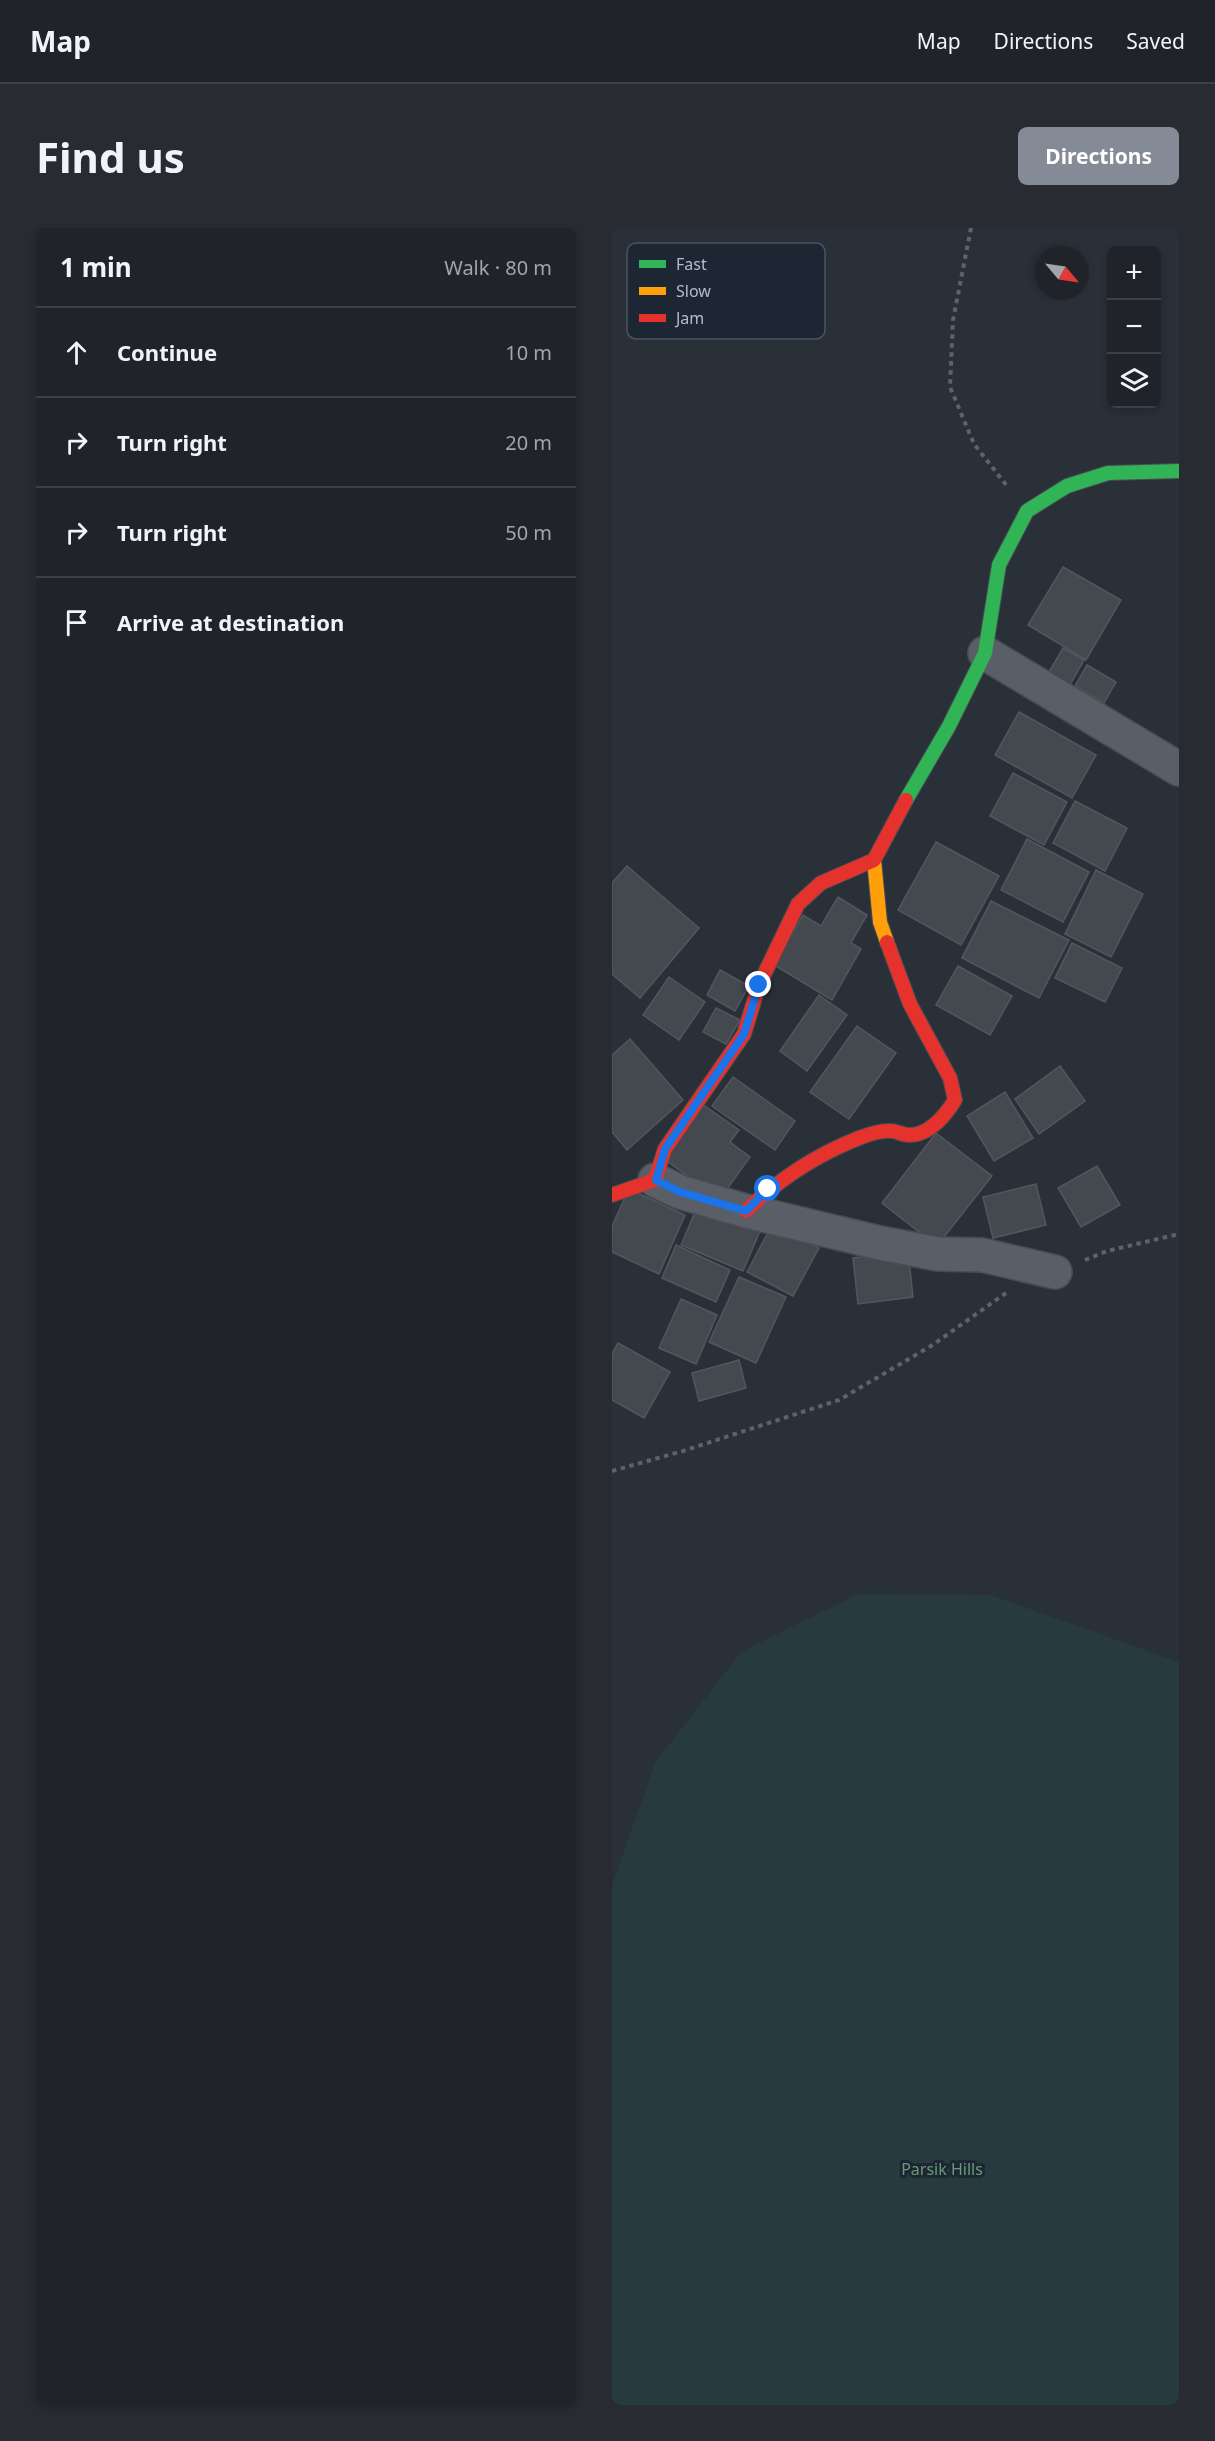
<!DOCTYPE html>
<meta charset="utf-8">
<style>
body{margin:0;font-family:"Noto Sans",sans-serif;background:#282c32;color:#f1f3f6}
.controls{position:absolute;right:18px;top:18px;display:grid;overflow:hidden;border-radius:9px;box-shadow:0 3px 9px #0003}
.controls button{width:54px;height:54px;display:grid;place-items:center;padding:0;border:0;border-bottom:2px solid #3d4147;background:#20242a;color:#f1f3f6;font:30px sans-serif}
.compass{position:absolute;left:423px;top:18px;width:54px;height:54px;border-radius:50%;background:#20242a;box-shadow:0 3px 9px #0003;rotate:119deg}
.stop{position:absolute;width:18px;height:18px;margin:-14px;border:4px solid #1a73e8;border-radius:50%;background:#fff}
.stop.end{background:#1a73e8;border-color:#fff;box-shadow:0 2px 6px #0008}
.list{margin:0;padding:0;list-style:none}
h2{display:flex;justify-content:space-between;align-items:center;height:78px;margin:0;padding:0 24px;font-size:26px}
h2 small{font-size:20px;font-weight:400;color:#a2a4a8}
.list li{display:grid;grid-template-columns:39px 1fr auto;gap:18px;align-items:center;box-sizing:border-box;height:90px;padding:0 24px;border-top:2px solid #3d4147}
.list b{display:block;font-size:22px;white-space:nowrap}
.list em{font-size:20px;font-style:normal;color:#a2a4a8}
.icon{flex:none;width:33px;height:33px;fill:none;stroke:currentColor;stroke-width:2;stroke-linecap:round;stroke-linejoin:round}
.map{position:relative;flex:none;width:567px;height:2177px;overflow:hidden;border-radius:9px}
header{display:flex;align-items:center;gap:36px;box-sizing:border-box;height:84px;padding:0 30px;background:#20242a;border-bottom:2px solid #3d4147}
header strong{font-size:28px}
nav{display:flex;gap:33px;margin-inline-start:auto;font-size:21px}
.intro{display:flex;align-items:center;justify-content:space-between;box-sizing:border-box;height:144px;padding:0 36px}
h1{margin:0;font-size:42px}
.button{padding:15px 27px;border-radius:9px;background:#848b96;color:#fff;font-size:21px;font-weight:700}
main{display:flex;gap:36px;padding:0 36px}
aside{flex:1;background:#20242a;border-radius:9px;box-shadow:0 3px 9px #0003}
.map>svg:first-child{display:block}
</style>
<header>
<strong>Map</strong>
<nav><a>Map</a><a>Directions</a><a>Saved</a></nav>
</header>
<div class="intro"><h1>Find us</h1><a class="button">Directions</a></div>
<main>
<aside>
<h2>1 min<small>Walk · 80 m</small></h2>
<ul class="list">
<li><svg class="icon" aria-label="ahead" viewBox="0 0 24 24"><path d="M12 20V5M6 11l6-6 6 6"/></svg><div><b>Continue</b></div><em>10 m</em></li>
<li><svg class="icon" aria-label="right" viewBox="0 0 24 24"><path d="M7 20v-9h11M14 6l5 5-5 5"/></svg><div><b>Turn right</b></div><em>20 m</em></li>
<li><svg class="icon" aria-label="right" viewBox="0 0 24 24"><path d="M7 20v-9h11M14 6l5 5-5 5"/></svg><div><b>Turn right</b></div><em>50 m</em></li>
<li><svg class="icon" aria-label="arrive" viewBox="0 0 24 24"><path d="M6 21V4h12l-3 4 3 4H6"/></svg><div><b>Arrive at destination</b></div></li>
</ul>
</aside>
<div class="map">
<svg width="567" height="2177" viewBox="0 0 567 2177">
<rect width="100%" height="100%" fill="#2a3038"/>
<!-- green -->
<path fill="#273a3e" d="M 246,1366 L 379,1367 L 567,1434 L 567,2177 L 0,2177 L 0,1657 L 43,1535 L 129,1424 Z"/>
<!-- building -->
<g fill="#444950" stroke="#52575f" stroke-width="1.5">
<path d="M 451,339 L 509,372 L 474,432 L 416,397 Z"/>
<path d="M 451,420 L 472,432 L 451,469 L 430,456 Z"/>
<path d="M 475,437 L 504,454 L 492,475 L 463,458 Z"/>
<path d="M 407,484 L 484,527 L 460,570 L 383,527 Z"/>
<path d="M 401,545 L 455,574 L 432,617 L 378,588 Z"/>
<path d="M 463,573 L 515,600 L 493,643 L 441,615 Z"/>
<path d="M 415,611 L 477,644 L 451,694 L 389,662 Z"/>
<path d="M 324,614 L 387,648 L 349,717 L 286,682 Z"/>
<path d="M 15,638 L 87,700 L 28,770 L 0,746 L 0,655 Z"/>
<path d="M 484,642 L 531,666 L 499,729 L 453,706 Z"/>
<path d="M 226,669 L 255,687 L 239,715 L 249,721 L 220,772 L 162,737 L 191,687 L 209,698 Z"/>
<path d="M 379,673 L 457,712 L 427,770 L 350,730 Z"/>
<path d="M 460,715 L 510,740 L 493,774 L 443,750 Z"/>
<path d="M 346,738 L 400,768 L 378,807 L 324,777 Z"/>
<path d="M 108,742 L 137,758 L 123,783 L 95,767 Z"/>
<path d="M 57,749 L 93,774 L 67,812 L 31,787 Z"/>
<path d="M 207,767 L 235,787 L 195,843 L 168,823 Z"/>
<path d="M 104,780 L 128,792 L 114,816 L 91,804 Z"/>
<path d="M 245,798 L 284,825 L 237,891 L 198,864 Z"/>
<path d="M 18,811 L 71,872 L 15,922 L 0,904 L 0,827 Z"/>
<path d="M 448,838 L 473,873 L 427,906 L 403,871 Z"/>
<path d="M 121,849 L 183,893 L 163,922 L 100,878 Z"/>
<path d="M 393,864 L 421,910 L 382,933 L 355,888 Z"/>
<path d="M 90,876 L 127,902 L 118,914 L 138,929 L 108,971 L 52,931 Z"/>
<path d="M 324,905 L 380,948 L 325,1018 L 270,975 Z"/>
<path d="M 485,938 L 508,977 L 469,999 L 446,960 Z"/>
<path d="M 424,956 L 434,997 L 381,1010 L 371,969 Z"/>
<path d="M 17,961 L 73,987 L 47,1046 L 0,1024 L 0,998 Z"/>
<path d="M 89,970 L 151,996 L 131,1043 L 69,1017 Z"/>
<path d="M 161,995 L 207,1020 L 181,1068 L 135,1044 Z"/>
<path d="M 64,1017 L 118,1042 L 104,1074 L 50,1050 Z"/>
<path d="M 296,1023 L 301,1069 L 246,1076 L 241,1030 Z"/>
<path d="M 127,1049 L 174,1069 L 144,1135 L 97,1114 Z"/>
<path d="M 69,1071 L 105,1087 L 84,1136 L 47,1120 Z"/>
<path d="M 6,1115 L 58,1144 L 32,1190 L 0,1172 L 0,1126 Z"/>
<path d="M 127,1132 L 134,1160 L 87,1173 L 80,1145 Z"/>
</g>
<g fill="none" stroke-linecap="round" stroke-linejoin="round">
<!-- street casing -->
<g stroke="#484c53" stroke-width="36">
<g id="street">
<path d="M 373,425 L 567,541"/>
<path d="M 43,952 L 68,964 L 134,983 L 268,1015 L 326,1026 L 370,1027 L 443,1044"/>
</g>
</g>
<!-- fast casing -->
<g stroke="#484c53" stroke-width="16">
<path id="fast" d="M 294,572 L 337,498 L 373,425 L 387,337 L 415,283 L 455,258 L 496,245 L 567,243"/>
</g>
<!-- slow casing -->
<g stroke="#484c53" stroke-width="16">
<path id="slow" d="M 262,632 L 268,694 L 275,714"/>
</g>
<!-- jam casing -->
<g stroke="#484c53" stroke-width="16">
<g id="jam">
<path d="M 0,967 L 43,952 L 53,921 L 132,806 L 147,757 L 186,676 L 209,655 L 262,632 L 294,572"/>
<path d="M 134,983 C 167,951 204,927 247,910 C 257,906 268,902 279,903 C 285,903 290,907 297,907 C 318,907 333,888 343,872 L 338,850 L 298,776 L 275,714"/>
</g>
</g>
<!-- path -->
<g stroke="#5d636a" stroke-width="4" stroke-dasharray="4.5 4.5" stroke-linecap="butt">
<path d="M 359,0 L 341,92 L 338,159 L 362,216 L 395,258"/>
<path d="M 473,1032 L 495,1023 L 567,1006"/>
<path d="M 0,1243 L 71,1223 L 227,1172 L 319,1118 L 394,1065"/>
</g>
<!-- street -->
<use href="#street" stroke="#5a5e66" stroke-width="33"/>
<!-- fast -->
<use href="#fast" stroke="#30b455" stroke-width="14"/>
<!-- slow -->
<use href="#slow" stroke="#ff9f0a" stroke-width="14"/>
<!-- jam -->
<use href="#jam" stroke="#e5322d" stroke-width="14"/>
</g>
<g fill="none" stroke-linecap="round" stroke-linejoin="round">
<!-- route -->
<path stroke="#1a73e8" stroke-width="8" d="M 147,757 L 132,806 L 53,921 L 44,952 L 68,964 L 134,983 L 156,961"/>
</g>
<g text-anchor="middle" stroke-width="6" stroke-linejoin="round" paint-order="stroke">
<!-- park labels -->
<g font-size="16" fill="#6b9a76" stroke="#1d2633">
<text x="330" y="1947">Parsik Hills</text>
</g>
</g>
<!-- legend -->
<rect x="15" y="15" width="198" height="96" rx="9" fill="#1d2633" stroke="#4a5360" stroke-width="1.5"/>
<rect x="27" y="32" width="27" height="8" fill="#30b455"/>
<rect x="27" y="59" width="27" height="8" fill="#ff9f0a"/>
<rect x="27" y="86" width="27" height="8" fill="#e5322d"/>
<g font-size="16" fill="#b4bcc9">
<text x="64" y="42">Fast</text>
<text x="64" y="69">Slow</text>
<text x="64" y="96">Jam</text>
</g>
</svg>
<div class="controls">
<button>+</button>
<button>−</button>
<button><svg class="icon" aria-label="layers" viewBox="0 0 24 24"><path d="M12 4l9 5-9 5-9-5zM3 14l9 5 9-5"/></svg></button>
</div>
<svg class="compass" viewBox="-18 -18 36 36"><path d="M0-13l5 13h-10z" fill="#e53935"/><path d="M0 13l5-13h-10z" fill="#a2a4a8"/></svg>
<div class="stop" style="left:156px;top:961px"></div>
<div class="stop end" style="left:147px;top:757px"></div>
</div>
</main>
